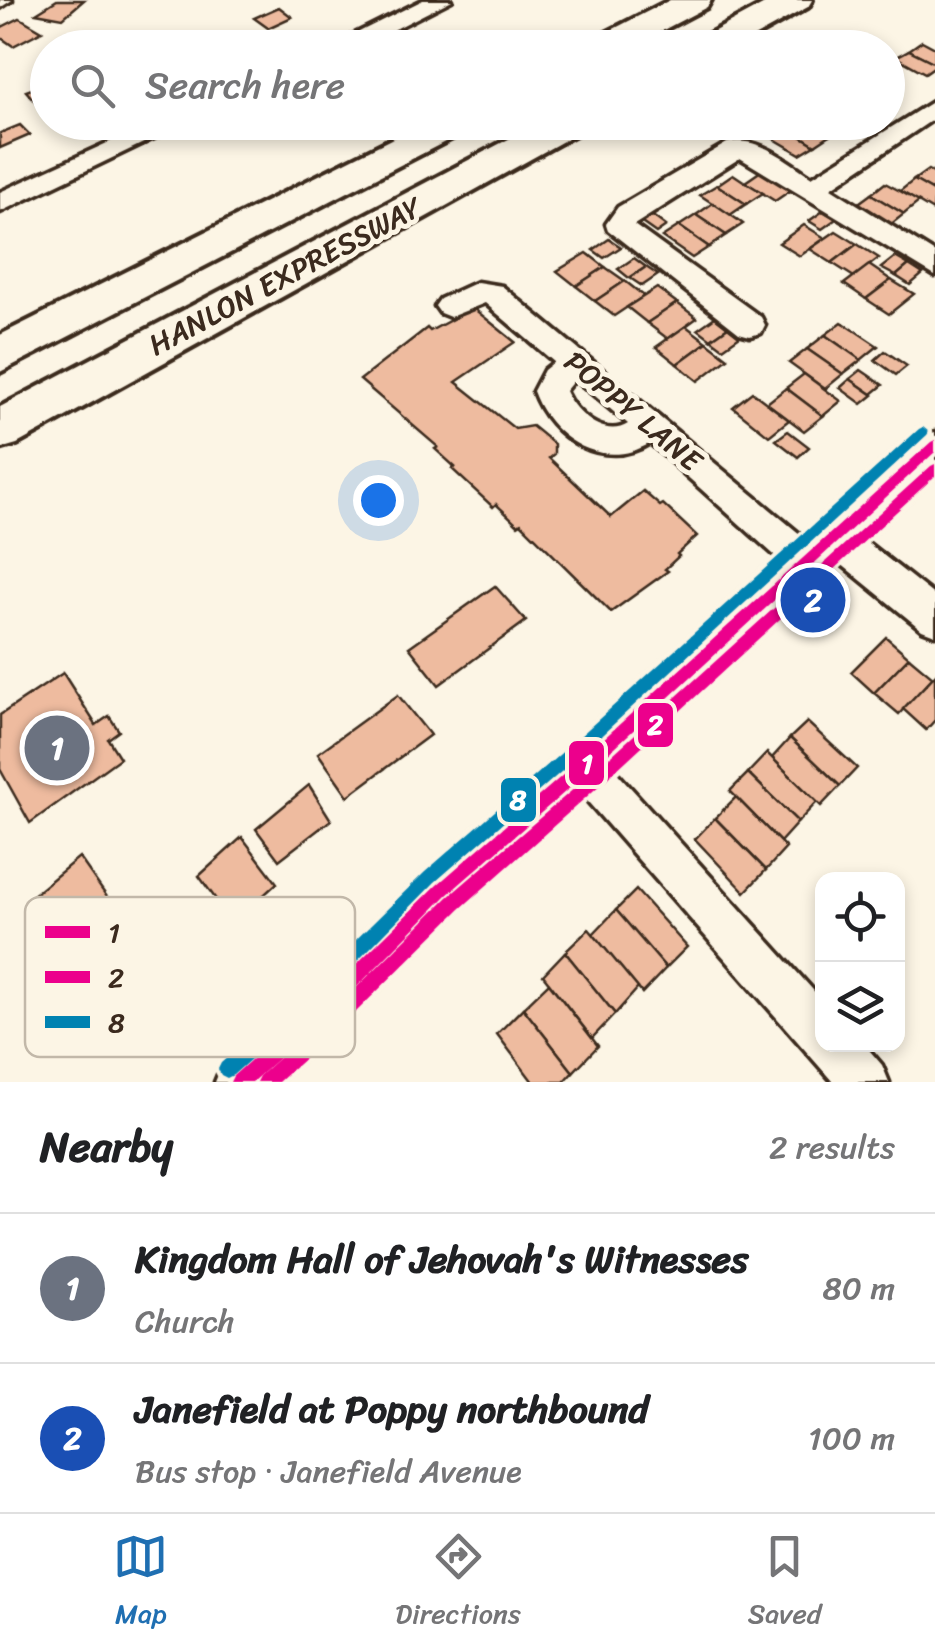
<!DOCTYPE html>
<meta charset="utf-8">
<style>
body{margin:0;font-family:Sriracha,sans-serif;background:#f2f2f2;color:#202124}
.controls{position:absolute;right:30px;bottom:30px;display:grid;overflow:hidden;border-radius:20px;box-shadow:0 5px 15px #0003}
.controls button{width:90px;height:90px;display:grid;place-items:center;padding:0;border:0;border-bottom:2px solid #e0e0e0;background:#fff;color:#202124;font:50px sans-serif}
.you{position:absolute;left:378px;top:500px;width:35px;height:35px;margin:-25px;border:8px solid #fff;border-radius:50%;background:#1a73e8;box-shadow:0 0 0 15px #1a73e833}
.badge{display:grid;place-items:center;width:65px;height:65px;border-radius:50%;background:#1f6fb2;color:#fff;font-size:32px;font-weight:700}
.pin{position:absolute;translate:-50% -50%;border:5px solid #fff;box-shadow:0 2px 10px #0006}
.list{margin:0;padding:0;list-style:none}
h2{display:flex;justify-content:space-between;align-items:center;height:130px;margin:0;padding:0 40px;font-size:42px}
h2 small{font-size:32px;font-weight:400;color:#757577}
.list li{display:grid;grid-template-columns:65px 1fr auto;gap:30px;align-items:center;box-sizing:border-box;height:150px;padding:0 40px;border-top:2px solid #e0e0e0}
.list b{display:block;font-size:38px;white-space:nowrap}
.list p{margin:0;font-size:32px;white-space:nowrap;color:#757577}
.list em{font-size:32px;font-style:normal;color:#757577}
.icon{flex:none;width:55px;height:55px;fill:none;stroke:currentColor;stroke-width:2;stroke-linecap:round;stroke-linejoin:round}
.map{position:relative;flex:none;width:935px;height:1082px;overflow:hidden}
.search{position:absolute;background:#fff;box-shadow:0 5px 15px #0003;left:30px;right:30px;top:30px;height:110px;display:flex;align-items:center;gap:25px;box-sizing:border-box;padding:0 35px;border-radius:55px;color:#757577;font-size:38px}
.sheet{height:430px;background:#fff}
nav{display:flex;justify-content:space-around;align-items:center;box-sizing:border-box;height:140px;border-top:2px solid #e0e0e0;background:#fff;font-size:28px;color:#757577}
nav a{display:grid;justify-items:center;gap:5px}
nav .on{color:#1f6fb2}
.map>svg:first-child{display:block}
</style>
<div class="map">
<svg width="935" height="1082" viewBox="0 0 935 1082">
<rect width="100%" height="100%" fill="#fcf5e5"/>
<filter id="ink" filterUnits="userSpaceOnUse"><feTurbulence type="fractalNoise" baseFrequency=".01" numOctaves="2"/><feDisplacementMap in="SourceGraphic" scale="20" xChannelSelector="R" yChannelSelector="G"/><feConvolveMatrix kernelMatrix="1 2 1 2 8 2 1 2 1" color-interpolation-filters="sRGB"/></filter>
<g filter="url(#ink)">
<!-- building -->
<g fill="#eebb9f" stroke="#3b2a1e" stroke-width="2.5">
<path d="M 57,0 L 84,0 L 63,18 L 36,13 Z"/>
<path d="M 279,7 L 292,17 L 268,28 L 254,18 Z"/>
<path d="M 20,18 L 42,31 L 13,46 L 0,37 L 0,28 Z"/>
<path d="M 922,41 L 935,48 L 935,63 L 909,50 Z"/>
<path d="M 909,50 L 935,63 L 935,66 L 925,73 L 896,57 Z"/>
<path d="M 48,83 L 48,116 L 26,91 Z"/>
<path d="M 793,122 L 808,122 L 830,135 L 815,145 L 786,127 Z"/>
<path d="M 808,122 L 839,122 L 844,126 L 830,135 Z"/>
<path d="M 20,125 L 30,135 L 0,148 L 0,133 Z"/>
<path d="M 786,127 L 815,145 L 800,154 L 771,137 Z"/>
<path d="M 928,170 L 935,174 L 935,192 L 914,180 Z"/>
<path d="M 761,171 L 791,190 L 775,201 L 745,182 Z"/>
<path d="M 733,174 L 745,182 L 763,193 L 746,204 L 717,185 Z"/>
<path d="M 914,180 L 935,192 L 933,211 L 900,191 Z"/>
<path d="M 885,183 L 900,191 L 919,202 L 904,214 L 871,194 Z"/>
<path d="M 717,185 L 746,204 L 730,215 L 700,195 Z"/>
<path d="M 871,194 L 904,214 L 890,225 L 856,205 Z"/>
<path d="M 713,203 L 738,220 L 743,224 L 726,235 L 696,215 Z"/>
<path d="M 823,211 L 836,219 L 822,229 L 809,221 Z"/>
<path d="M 650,214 L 666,226 L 656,233 L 639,221 Z"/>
<path d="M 696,215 L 726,235 L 709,247 L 679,226 Z"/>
<path d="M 804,225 L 825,238 L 800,256 L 779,243 Z"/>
<path d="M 679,226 L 709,247 L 692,258 L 662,237 Z"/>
<path d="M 836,231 L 857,244 L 832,263 L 810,249 Z"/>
<path d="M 609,239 L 621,247 L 604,258 L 593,250 Z"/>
<path d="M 857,244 L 879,258 L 854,277 L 832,263 Z"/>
<path d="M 587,253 L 605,267 L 576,286 L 557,271 Z"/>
<path d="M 895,257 L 909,265 L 896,276 L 881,268 Z"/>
<path d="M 634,258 L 646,267 L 629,278 L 618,269 Z"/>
<path d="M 869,265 L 891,280 L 866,299 L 844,284 Z"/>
<path d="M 909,265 L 923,274 L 910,285 L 896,276 Z"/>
<path d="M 605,267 L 625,281 L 595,301 L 576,286 Z"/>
<path d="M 646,267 L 658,275 L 642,286 L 630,278 Z"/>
<path d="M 891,280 L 914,294 L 889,314 L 866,299 Z"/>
<path d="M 625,281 L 644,296 L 614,316 L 595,301 Z"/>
<path d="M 657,288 L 677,303 L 647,323 L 627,307 Z"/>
<path d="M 677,303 L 697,318 L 668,339 L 647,323 Z"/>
<path d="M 473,308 L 515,342 L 456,382 L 515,429 L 532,426 L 554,444 L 554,454 L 549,458 L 611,517 L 643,491 L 660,506 L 663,504 L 697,536 L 677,554 L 679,556 L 665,569 L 668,571 L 611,612 L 521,523 L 518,525 L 496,504 L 493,507 L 452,469 L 455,467 L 435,449 L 438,447 L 360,380 L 427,328 L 430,331 Z"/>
<path d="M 715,317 L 728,327 L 711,339 L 698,329 Z"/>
<path d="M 842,322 L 878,346 L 861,360 L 825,335 Z"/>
<path d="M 686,326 L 707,342 L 677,364 L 656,347 Z"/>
<path d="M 728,327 L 740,336 L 723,348 L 711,339 Z"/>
<path d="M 825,335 L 861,360 L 843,374 L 807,349 Z"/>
<path d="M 707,342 L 728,358 L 698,381 L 677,364 Z"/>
<path d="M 807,349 L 843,374 L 825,389 L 789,363 Z"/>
<path d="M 885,351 L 907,366 L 896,375 L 875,360 Z"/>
<path d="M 861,370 L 883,385 L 872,394 L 850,379 Z"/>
<path d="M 804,374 L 841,401 L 823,416 L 786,388 Z"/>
<path d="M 850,379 L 873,395 L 862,404 L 840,388 Z"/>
<path d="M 786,388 L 823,416 L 804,431 L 767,403 Z"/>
<path d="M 752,392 L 789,420 L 769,436 L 733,407 Z"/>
<path d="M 788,431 L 809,447 L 798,457 L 776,440 Z"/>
<path d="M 495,586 L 526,621 L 439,685 L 409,647 Z"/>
<path d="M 886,637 L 909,657 L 874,693 L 851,672 Z"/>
<path d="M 909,657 L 933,677 L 899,714 L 874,693 Z"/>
<path d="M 63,673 L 96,725 L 109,716 L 119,731 L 108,739 L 120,758 L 30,823 L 0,769 L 0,715 Z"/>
<path d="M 935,675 L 935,720 L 926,730 L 903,709 Z"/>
<path d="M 398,695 L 430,735 L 348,796 L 318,753 Z"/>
<path d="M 807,722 L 857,768 L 840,786 L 790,738 Z"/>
<path d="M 790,738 L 840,786 L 821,806 L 772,758 Z"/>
<path d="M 767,753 L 817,802 L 798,822 L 748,773 Z"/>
<path d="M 748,773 L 798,822 L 780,842 L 730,791 Z"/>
<path d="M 309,785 L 331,820 L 279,860 L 256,829 Z"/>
<path d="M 736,797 L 786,848 L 766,870 L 715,818 Z"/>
<path d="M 715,818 L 766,870 L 745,892 L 695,839 Z"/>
<path d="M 242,837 L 277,883 L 233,923 L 199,876 Z"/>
<path d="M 79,857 L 159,971 L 105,1021 L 26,901 Z"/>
<path d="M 636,890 L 687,947 L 666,968 L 616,910 Z"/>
<path d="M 616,910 L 666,968 L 642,993 L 593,934 Z"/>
<path d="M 589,929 L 638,988 L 615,1014 L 565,952 Z"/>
<path d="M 565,952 L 615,1014 L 592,1038 L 543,975 Z"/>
<path d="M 549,983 L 598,1046 L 573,1072 L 523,1008 Z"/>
<path d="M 523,1008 L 573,1072 L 564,1082 L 533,1082 L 497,1034 Z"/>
</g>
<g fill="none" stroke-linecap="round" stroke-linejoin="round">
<!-- minor casing -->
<g stroke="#3b2a1e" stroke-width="7">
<g id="minor">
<path d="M 0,0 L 12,0 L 0,8 Z"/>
<path d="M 423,0 L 452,0 L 358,48 L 327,48 Z"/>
<path d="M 935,100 L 935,118 L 831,188 L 935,253 L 935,276 L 740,158 L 634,225 L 761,317 L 765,325 L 761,333 L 750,336 L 739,333 L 608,230 L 606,224 L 618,207 L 727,143 C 758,135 787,161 812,177 Z"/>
<path d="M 153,122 L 187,122 L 0,212 L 0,192 Z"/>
<path d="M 477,282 L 502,286 L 807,540 L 923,436 L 935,432 L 935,465 L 859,536 L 935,596 L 935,635 L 922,630 L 835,559 L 612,767 L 822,1000 L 822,1044 L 864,1044 L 882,1065 L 889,1082 L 833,1082 L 582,795 L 457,905 L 353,1011 L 275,1082 L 215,1082 L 222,1065 L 321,979 L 427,875 L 782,562 L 650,443 C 604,472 550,439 533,391 L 544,370 L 554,362 L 485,303 L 450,317 L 440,313 L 435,306 L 440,299 ZM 575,379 L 628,424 C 604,439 575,413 565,391 Z"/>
</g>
</g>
<!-- highway casing -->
<g stroke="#3b2a1e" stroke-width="8">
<g id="highway">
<path d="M 670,0 L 711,0 L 707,7 L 629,48 L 585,48 L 590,41 Z"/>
<path d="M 772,0 L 812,0 L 808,7 L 734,48 L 691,48 L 696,41 Z"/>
<path d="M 425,122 L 473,122 L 468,130 L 0,372 L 0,335 Z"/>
<path d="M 541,122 L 588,122 L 583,130 L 17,444 L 0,449 L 0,407 Z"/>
</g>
</g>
<!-- minor -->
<use href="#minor" fill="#fcf5e5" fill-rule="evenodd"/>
<!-- highway -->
<use href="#highway" fill="#fcf5e5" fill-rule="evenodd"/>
<!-- bus-1 casing -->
<g stroke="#fcf5e5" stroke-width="8">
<path id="bus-1" d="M 935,440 L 935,452 L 589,771 L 447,895 L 343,1001 L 252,1082 L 230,1082 L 233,1076 L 331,989 L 437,885 L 579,761 L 931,442 Z"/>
</g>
<!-- bus-2 casing -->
<g stroke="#fcf5e5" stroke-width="8">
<path id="bus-2" d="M 935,464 L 935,476 L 601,784 L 460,909 L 355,1013 L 278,1082 L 256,1082 L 259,1076 L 343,1001 L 448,897 L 591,774 L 931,466 Z"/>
</g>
<!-- bus-3 casing -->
<g stroke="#fcf5e5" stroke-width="8">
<path id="bus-3" d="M 923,427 L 929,432 L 927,435 L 577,758 L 435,882 L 331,988 L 233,1075 L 227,1078 L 221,1075 L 218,1069 L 221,1063 L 319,976 L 425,872 L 567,748 L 919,429 Z"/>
</g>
<!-- bus-1 -->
<use href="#bus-1" fill="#ec008c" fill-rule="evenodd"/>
<!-- bus-2 -->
<use href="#bus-2" fill="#ec008c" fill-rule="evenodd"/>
<!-- bus-3 -->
<use href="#bus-3" fill="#0082b1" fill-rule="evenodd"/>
</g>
</g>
<g text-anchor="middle" stroke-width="10" stroke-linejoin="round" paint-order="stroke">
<!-- street labels -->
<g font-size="30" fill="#3b2a1e" stroke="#fcf5e5">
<text transform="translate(285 276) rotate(-28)" y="10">HANLON EXPRESSWAY</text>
<text transform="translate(633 411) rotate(40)" y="10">POPPY LANE</text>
</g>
</g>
<!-- legend -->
<rect x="25" y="897" width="330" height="160" rx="15" fill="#fcf5e5" stroke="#c2b8a9" stroke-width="2.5"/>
<rect x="45" y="926" width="45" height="12" fill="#ec008c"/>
<rect x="45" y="971" width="45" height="12" fill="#ec008c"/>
<rect x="45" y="1016" width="45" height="12" fill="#0082b1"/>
<g font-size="28" fill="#3b2a1e">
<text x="108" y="942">1</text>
<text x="108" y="987">2</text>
<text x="108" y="1032">8</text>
</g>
<g stroke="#fcf5e5" stroke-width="4">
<rect x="636" y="701" width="39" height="48" rx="10" fill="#ec008c"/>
<rect x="567" y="739" width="39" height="48" rx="10" fill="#ec008c"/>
<rect x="499" y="776" width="39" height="48" rx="10" fill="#0082b1"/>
</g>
<g font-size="28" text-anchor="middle" font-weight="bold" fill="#fff">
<text x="655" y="734">2</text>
<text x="587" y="773">1</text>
<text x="518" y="809">8</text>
</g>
</svg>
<div class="controls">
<button><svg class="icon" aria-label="locate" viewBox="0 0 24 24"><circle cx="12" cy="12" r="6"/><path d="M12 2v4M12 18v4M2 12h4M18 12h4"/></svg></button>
<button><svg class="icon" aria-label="layers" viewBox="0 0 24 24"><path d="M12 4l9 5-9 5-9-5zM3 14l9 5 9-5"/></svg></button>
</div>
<div class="you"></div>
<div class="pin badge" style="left:57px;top:748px;background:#6b7280">1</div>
<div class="pin badge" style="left:813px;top:600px;background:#1a4fb4">2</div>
<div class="search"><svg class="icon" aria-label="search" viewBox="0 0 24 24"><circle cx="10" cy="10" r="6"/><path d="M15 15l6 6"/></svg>Search here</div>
</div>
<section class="sheet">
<h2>Nearby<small>2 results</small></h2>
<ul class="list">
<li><span class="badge" style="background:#6b7280">1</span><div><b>Kingdom Hall of Jehovah's Witnesses</b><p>Church</p></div><em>80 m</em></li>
<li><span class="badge" style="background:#1a4fb4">2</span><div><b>Janefield at Poppy northbound</b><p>Bus stop · Janefield Avenue</p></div><em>100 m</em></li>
</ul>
</section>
<nav>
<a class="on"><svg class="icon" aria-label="map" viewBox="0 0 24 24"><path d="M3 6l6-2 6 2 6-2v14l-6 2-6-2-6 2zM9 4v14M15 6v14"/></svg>Map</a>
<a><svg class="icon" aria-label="directions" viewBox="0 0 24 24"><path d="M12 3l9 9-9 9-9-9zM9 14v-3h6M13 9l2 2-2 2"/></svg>Directions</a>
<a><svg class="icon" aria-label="saved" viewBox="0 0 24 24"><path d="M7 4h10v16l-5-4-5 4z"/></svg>Saved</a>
</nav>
